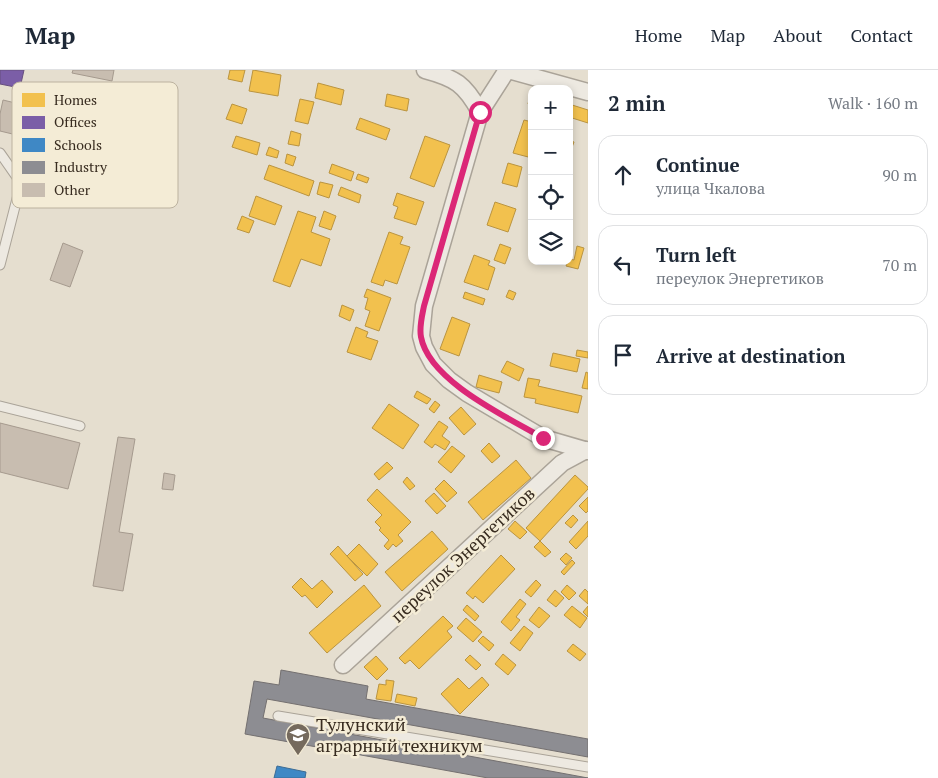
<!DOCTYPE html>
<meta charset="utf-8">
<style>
body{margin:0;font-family:"PT Serif",serif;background:#f2f2f3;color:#1f2937}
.controls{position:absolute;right:15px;top:15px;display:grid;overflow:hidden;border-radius:10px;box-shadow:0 2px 8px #0003}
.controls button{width:45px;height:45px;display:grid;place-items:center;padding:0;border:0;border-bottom:1px solid #e0e1e3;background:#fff;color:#1f2937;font:25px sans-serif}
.stop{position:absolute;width:15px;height:15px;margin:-11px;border:4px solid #db2777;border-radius:50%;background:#fff}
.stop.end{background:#db2777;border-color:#fff;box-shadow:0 1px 5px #0008}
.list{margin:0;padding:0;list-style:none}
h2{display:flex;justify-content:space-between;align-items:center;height:65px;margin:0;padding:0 20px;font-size:21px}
h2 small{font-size:16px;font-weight:400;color:#747a83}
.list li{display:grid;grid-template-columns:32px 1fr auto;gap:15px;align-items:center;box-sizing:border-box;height:80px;margin:0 10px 10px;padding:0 10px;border:1px solid #e0e1e3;border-radius:15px}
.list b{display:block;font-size:19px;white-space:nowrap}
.list p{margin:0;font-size:16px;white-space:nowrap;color:#747a83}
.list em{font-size:16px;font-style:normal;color:#747a83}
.icon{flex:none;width:28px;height:28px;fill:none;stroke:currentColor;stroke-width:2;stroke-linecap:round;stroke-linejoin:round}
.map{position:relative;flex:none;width:588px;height:708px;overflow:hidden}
header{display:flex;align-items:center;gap:30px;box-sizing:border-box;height:70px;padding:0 25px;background:#fff;border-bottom:1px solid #e0e1e3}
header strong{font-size:24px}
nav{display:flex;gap:28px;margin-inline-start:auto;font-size:18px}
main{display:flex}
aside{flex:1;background:#fff}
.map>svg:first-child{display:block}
</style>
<header>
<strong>Map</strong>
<nav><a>Home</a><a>Map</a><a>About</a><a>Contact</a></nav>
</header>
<main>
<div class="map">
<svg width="588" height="708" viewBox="0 0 588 708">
<rect width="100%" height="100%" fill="#e5decf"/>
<!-- homes -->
<g fill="#f2c14e" stroke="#ba9440">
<path d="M 230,0 L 245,0 L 242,12 L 228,9 Z"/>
<path d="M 253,0 L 281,5 L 278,26 L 249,21 Z"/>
<path d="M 318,13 L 344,20 L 341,35 L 315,28 Z"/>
<path d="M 531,22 L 532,23 L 532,36 L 528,34 Z"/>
<path d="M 387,24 L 409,29 L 407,41 L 385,36 Z"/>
<path d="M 300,29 L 314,32 L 308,54 L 295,51 Z"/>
<path d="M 232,34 L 247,39 L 242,54 L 226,49 Z"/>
<path d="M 569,34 L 588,40 L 588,53 L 569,47 Z"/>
<path d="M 360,48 L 390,59 L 386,70 L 356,59 Z"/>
<path d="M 524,50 L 532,52 L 532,88 L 513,83 Z"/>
<path d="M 291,61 L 301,64 L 299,76 L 288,74 Z"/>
<path d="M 236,66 L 260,73 L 257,85 L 232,77 Z"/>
<path d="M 425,66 L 450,75 L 434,117 L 410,108 Z"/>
<path d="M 569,70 L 574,72 L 569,85 Z"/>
<path d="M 269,77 L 279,81 L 277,88 L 266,85 Z"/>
<path d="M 287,84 L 296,87 L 293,96 L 285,93 Z"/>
<path d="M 508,93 L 522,97 L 517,117 L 502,113 Z"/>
<path d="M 332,94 L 354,102 L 351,111 L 329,103 Z"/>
<path d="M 269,95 L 314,111 L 309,126 L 264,109 Z"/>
<path d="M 358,104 L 369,108 L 367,113 L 356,109 Z"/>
<path d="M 320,112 L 333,115 L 329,128 L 317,124 Z"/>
<path d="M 341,117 L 361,125 L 359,133 L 338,125 Z"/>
<path d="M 397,123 L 424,132 L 416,155 L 394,148 L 398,137 L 393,135 Z"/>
<path d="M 256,126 L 282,136 L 275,155 L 249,146 Z"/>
<path d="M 495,132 L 516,139 L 508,162 L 487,155 Z"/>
<path d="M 298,141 L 316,147 L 311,162 L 330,169 L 321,196 L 301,189 L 290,217 L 273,211 Z"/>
<path d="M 324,141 L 336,146 L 331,160 L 319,156 Z"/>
<path d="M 242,146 L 254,151 L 249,163 L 237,159 Z"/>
<path d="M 389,162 L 403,167 L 400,174 L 410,177 L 397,214 L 385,210 L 383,216 L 371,212 Z"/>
<path d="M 500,174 L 511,178 L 505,194 L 494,190 Z"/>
<path d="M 577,176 L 584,178 L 578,199 L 566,196 L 569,189 L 574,190 Z"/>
<path d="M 474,185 L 490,191 L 488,195 L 495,198 L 488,220 L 464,212 Z"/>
<path d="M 367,219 L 391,228 L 379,261 L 365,256 L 370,241 L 365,239 L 368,228 L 364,227 Z"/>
<path d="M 509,220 L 516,223 L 513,230 L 506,227 Z"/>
<path d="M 465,222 L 485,229 L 483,235 L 463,228 Z"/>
<path d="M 342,235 L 354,240 L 350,251 L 339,246 Z"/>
<path d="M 452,247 L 470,254 L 459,286 L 440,279 Z"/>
<path d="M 356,257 L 368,262 L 366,267 L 378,271 L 371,290 L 347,282 Z"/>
<path d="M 577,280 L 588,282 L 588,288 L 576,286 Z"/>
<path d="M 553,283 L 580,289 L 577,302 L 550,296 Z"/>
<path d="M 507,291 L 524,299 L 519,311 L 501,302 Z"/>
<path d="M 586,302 L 588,303 L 588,319 L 582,318 Z"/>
<path d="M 479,305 L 502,312 L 499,323 L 476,317 Z"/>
<path d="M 528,308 L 540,310 L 538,316 L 582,326 L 578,343 L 535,333 L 536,329 L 524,327 Z"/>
<path d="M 417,321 L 431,329 L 427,334 L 414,327 Z"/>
<path d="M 435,331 L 440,335 L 434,343 L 429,339 Z"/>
<path d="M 389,334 L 419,355 L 403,379 L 372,358 Z"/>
<path d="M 461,337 L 476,354 L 464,365 L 449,348 Z"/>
<path d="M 439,351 L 448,357 L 442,366 L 450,372 L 445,380 L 435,374 L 432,378 L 424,372 Z"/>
<path d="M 489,373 L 500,386 L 492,393 L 481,381 Z"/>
<path d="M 452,376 L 465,386 L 451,403 L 438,392 Z"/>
<path d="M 516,390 L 531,408 L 483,450 L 468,432 Z"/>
<path d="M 387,392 L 393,398 L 379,410 L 374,404 Z"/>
<path d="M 575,405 L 588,417 L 588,419 L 540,471 L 526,458 Z"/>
<path d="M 407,407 L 415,416 L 410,420 L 403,412 Z"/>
<path d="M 444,410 L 457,423 L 447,432 L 435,419 Z"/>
<path d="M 377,419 L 411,452 L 398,465 L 403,471 L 396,477 L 393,474 L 388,480 L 384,476 L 389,470 L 379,460 L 381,458 L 375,452 L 382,445 L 367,430 Z"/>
<path d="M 434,423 L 446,436 L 437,444 L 425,431 Z"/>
<path d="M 588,427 L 588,441 L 586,443 L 579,436 Z"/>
<path d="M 573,445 L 578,450 L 571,458 L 565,453 Z"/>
<path d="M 515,451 L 527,462 L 520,469 L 508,459 Z"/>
<path d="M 588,451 L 588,466 L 576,479 L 569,472 Z"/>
<path d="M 432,461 L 448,479 L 402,521 L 385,502 Z"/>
<path d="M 540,471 L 551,482 L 545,487 L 534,477 Z"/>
<path d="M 359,474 L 378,494 L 367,506 L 347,486 Z"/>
<path d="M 338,476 L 363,504 L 355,511 L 330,484 Z"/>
<path d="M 566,483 L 572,488 L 566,495 L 560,489 Z"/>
<path d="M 501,485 L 515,499 L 483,533 L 475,526 L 473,529 L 466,523 Z"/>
<path d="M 572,490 L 575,493 L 564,505 L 561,502 Z"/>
<path d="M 301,508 L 312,519 L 322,510 L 333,522 L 317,538 L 305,525 L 302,527 L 292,517 Z"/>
<path d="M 536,510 L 541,515 L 531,527 L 525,522 Z"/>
<path d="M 364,515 L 381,536 L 327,583 L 309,563 Z"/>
<path d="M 567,515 L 576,523 L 569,530 L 561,522 Z"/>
<path d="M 585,519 L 588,522 L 588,534 L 579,526 Z"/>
<path d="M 555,520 L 564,528 L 556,537 L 547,530 Z"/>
<path d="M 520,529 L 526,534 L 516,547 L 520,550 L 511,561 L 501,552 Z"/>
<path d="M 467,535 L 479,546 L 475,551 L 463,540 Z"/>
<path d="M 572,536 L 587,548 L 580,558 L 564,545 Z"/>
<path d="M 588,536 L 588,547 L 583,542 Z"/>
<path d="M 539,537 L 550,546 L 539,558 L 529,550 Z"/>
<path d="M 443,546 L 453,556 L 447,561 L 452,567 L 419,599 L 410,590 L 405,594 L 399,588 Z"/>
<path d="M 466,548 L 482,562 L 473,572 L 457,558 Z"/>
<path d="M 524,556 L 533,563 L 520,581 L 510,573 Z"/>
<path d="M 483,566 L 494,575 L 489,581 L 478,571 Z"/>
<path d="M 573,574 L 586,584 L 580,591 L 567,581 Z"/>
<path d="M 503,584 L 516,595 L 508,605 L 495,594 Z"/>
<path d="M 470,585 L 481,595 L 476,600 L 465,590 Z"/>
<path d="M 376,586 L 388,599 L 377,610 L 364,597 Z"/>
<path d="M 482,607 L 489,615 L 460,644 L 441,624 L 458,608 L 469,619 Z"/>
<path d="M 386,610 L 394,611 L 391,631 L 376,629 L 379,614 L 386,615 Z"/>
<path d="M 397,624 L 417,628 L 415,636 L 395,632 Z"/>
</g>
<!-- offices -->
<path fill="#7b5ea7" stroke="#674f7e" d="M 0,0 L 24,0 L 20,18 L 0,14 Z"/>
<!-- schools -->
<path fill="#3f88c5" stroke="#3d6c94" d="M 277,696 L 306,702 L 305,708 L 274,708 Z"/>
<!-- industry -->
<path fill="#8d8d92" stroke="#747070" d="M 281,600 L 368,616 L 366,629 L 588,669 L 588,687 L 267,629 L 263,648 L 588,708 L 488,708 L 245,664 L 254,611 L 279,615 Z"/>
<!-- building -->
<g fill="#c8bdb0" stroke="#a59a8e">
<path d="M 73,0 L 114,0 L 112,11 L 72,3 Z"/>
<path d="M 3,30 L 32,37 L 25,67 L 0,61 L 0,44 Z"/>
<path d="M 63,173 L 83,181 L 70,217 L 50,210 Z"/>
<path d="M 0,353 L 80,373 L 68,419 L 0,402 Z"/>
<path d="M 118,367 L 135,369 L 119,462 L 133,464 L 123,521 L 93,516 Z"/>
<path d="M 164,403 L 175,405 L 173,420 L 162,419 Z"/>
</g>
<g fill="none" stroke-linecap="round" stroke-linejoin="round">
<!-- lane casing -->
<g stroke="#aaa398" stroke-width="11">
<g id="lane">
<path d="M 0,83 L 21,113 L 0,195"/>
<path d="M 0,336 L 80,356"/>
<path d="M 278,646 L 588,697"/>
</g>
</g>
<!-- street casing -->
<g stroke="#aaa398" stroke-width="19">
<g id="street">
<path d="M 425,0 C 455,8 465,14 480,42"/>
<path d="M 507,0 L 480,42 L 424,236 L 421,266 L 424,277 L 433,294 L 449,310 L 467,323 L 543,368 L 588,381"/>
<path d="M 508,0 L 588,22"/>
<path d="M 343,595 L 562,393 L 586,380"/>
</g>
</g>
<!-- lane -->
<use href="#lane" stroke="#ede9e1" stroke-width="9"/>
<!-- street -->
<use href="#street" stroke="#ede9e1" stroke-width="16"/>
</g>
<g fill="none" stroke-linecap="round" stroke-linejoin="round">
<!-- route -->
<path stroke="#db2777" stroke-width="6" d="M 480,42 L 424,236 C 422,246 419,257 421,267 C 429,311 507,347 543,368"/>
</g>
<!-- icons -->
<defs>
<g id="university-pin" transform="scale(1.25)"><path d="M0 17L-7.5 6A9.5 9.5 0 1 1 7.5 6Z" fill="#756a5d" stroke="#f4ecd6"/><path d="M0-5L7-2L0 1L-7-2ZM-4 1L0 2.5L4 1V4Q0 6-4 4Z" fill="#fff"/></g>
</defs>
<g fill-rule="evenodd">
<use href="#university-pin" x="298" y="665"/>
</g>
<g text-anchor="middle" stroke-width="5" stroke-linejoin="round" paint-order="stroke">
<!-- street labels -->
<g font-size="18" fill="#382c20" stroke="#f4ecd6">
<text transform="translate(463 485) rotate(-43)" y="6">переулок Энергетиков</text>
</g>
<!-- poi labels -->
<g font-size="18" fill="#382c20" stroke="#f4ecd6" text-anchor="start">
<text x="316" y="661">Тулунский<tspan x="316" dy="21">аграрный техникум</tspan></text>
</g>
</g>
<!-- legend -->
<rect x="12" y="12" width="166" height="126" rx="8" fill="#f4ecd6" stroke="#bcb29f" stroke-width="1"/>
<rect x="22" y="23" width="23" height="14" fill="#f2c14e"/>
<rect x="22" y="46" width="23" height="13" fill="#7b5ea7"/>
<rect x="22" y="68" width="23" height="14" fill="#3f88c5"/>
<rect x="22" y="91" width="23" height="13" fill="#8d8d92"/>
<rect x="22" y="113" width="23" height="14" fill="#c8bdb0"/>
<g font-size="14" fill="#382c20">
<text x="54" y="35">Homes</text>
<text x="54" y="57">Offices</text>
<text x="54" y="80">Schools</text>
<text x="54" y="102">Industry</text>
<text x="54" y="125">Other</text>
</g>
</svg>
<div class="controls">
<button>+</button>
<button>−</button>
<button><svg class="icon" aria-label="locate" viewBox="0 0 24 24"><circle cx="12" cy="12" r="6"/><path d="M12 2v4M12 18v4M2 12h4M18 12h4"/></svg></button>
<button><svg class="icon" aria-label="layers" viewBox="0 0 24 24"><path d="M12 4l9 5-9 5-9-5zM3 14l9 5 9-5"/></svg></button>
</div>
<div class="stop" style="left:480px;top:42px"></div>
<div class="stop end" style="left:543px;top:368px"></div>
</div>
<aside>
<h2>2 min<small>Walk · 160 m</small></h2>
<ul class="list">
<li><svg class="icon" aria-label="ahead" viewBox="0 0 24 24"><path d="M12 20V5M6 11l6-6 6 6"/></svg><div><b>Continue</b><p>улица Чкалова</p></div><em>90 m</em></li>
<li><svg class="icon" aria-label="left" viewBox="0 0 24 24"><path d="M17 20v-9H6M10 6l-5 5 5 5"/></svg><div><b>Turn left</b><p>переулок Энергетиков</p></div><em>70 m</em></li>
<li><svg class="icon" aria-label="arrive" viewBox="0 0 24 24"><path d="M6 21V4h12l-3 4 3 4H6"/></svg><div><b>Arrive at destination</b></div></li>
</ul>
</aside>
</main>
